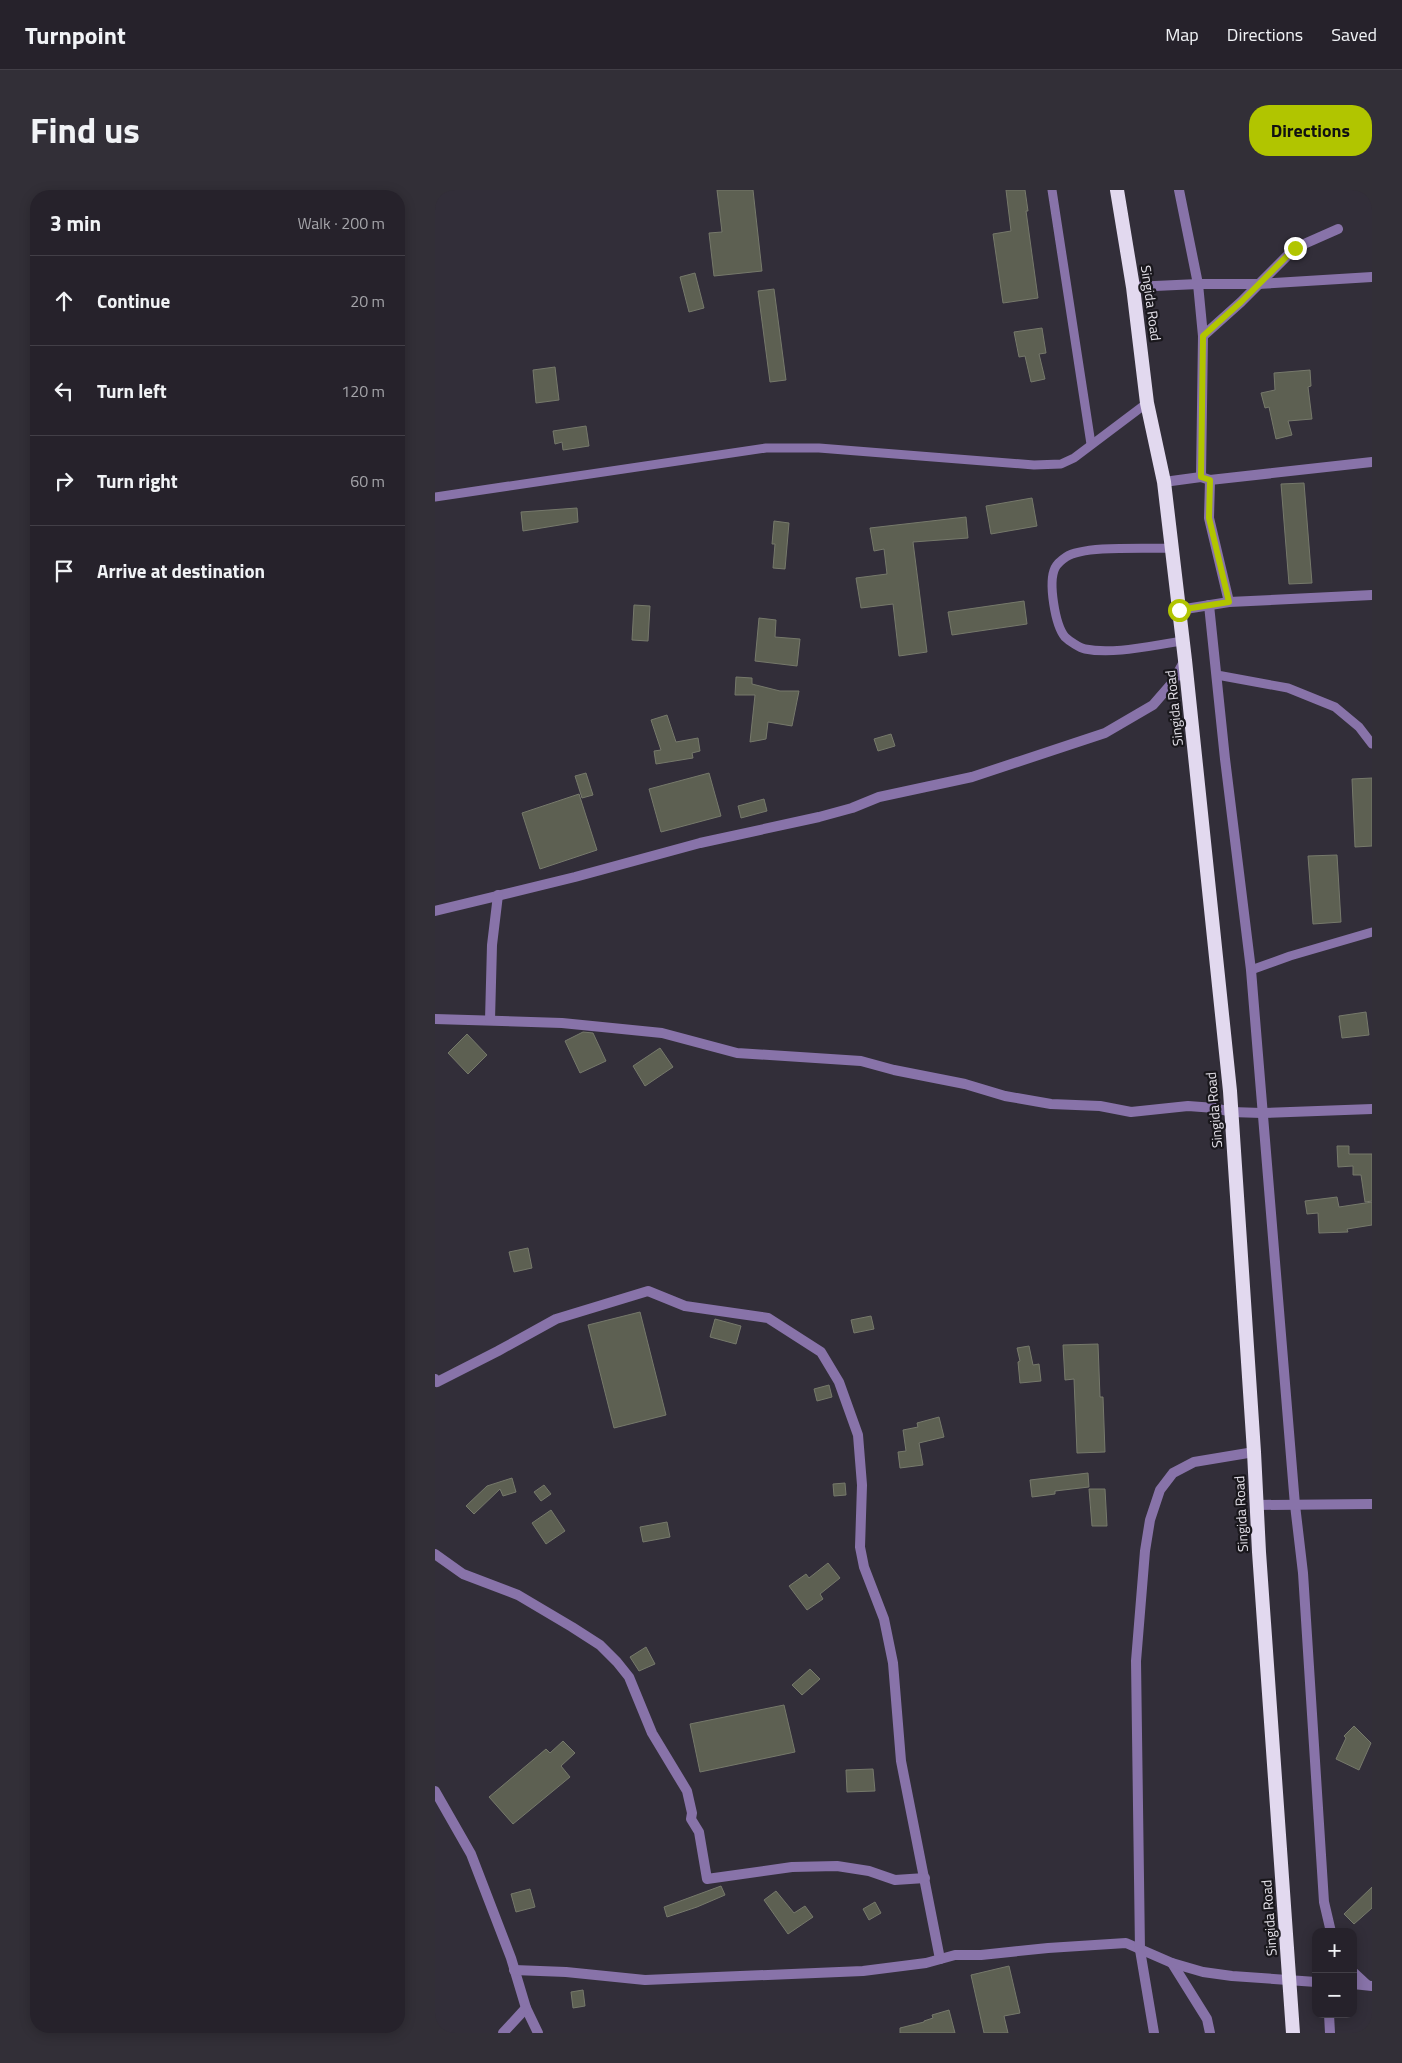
<!DOCTYPE html>
<meta charset="utf-8">
<style>
body{margin:0;font-family:"Titillium Web",sans-serif;background:#322f37;color:#f1f3f6}
.controls{position:absolute;right:15px;bottom:15px;display:grid;overflow:hidden;border-radius:10px;box-shadow:0 2px 12px #0003}
.controls button{width:45px;height:45px;display:grid;place-items:center;padding:0;border:0;border-bottom:1px solid #423f47;background:#26222b;color:#f1f3f6;font:25px sans-serif}
.stop{position:absolute;width:15px;height:15px;margin:-11px;border:4px solid #b1c500;border-radius:50%;background:#fff}
.stop.end{background:#b1c500;border-color:#fff;box-shadow:0 1px 5px #0008}
.list{margin:0;padding:0;list-style:none}
h2{display:flex;justify-content:space-between;align-items:center;height:65px;margin:0;padding:0 20px;font-size:21px}
h2 small{font-size:16px;font-weight:400;color:#a4a4a9}
.list li{display:grid;grid-template-columns:32px 1fr auto;gap:15px;align-items:center;box-sizing:border-box;height:90px;padding:0 20px;border-top:1px solid #423f47}
.list b{display:block;font-size:19px;white-space:nowrap}
.list em{font-size:16px;font-style:normal;color:#a4a4a9}
.icon{flex:none;width:28px;height:28px;fill:none;stroke:currentColor;stroke-width:2;stroke-linecap:round;stroke-linejoin:round}
.map{position:relative;flex:none;width:937px;height:1843px;overflow:hidden;border-radius:20px}
header{display:flex;align-items:center;gap:30px;box-sizing:border-box;height:70px;padding:0 25px;background:#26222b;border-bottom:1px solid #423f47}
header strong{font-size:24px}
nav{display:flex;gap:28px;margin-inline-start:auto;font-size:18px}
.intro{display:flex;align-items:center;justify-content:space-between;box-sizing:border-box;height:120px;padding:0 30px}
h1{margin:0;font-size:35px}
.button{padding:12px 22px;border-radius:20px;background:#b1c500;color:#111;font-size:18px;font-weight:700}
main{display:flex;gap:30px;padding:0 30px}
aside{flex:1;background:#26222b;border-radius:20px;box-shadow:0 2px 12px #0003}
.map>svg:first-child{display:block}
</style>
<header>
<strong>Turnpoint</strong>
<nav><a>Map</a><a>Directions</a><a>Saved</a></nav>
</header>
<div class="intro"><h1>Find us</h1><a class="button">Directions</a></div>
<main>
<aside>
<h2>3 min<small>Walk · 200 m</small></h2>
<ul class="list">
<li><svg class="icon" aria-label="ahead" viewBox="0 0 24 24"><path d="M12 20V5M6 11l6-6 6 6"/></svg><div><b>Continue</b></div><em>20 m</em></li>
<li><svg class="icon" aria-label="left" viewBox="0 0 24 24"><path d="M17 20v-9H6M10 6l-5 5 5 5"/></svg><div><b>Turn left</b></div><em>120 m</em></li>
<li><svg class="icon" aria-label="right" viewBox="0 0 24 24"><path d="M7 20v-9h11M14 6l5 5-5 5"/></svg><div><b>Turn right</b></div><em>60 m</em></li>
<li><svg class="icon" aria-label="arrive" viewBox="0 0 24 24"><path d="M6 21V4h12l-3 4 3 4H6"/></svg><div><b>Arrive at destination</b></div></li>
</ul>
</aside>
<div class="map">
<svg width="937" height="1843" viewBox="0 0 937 1843">
<rect width="100%" height="100%" fill="#322e39"/>
<!-- building -->
<g fill="#5d6052" stroke="#76796b">
<path d="M 282,0 L 318,0 L 327,81 L 279,86 L 274,43 L 287,42 Z"/>
<path d="M 571,0 L 590,0 L 593,21 L 591,21 L 603,108 L 568,113 L 558,44 L 576,41 Z"/>
<path d="M 260,83 L 269,118 L 254,122 L 245,87 Z"/>
<path d="M 339,99 L 351,190 L 335,192 L 323,101 Z"/>
<path d="M 607,138 L 611,163 L 604,164 L 610,189 L 596,192 L 590,166 L 584,167 L 579,142 Z"/>
<path d="M 120,177 L 124,210 L 101,213 L 98,180 Z"/>
<path d="M 875,180 L 876,196 L 873,197 L 877,229 L 853,231 L 857,245 L 841,249 L 834,217 L 830,218 L 826,203 L 840,200 L 839,183 Z"/>
<path d="M 151,236 L 154,256 L 128,260 L 127,252 L 120,254 L 118,241 Z"/>
<path d="M 869,293 L 877,393 L 854,394 L 846,294 Z"/>
<path d="M 597,308 L 602,336 L 556,344 L 551,316 Z"/>
<path d="M 142,318 L 143,332 L 88,341 L 86,322 Z"/>
<path d="M 531,327 L 533,348 L 478,352 L 492,462 L 464,466 L 458,414 L 426,418 L 421,388 L 452,384 L 449,359 L 439,361 L 435,338 Z"/>
<path d="M 339,331 L 354,333 L 350,379 L 338,378 L 340,354 L 337,354 Z"/>
<path d="M 589,411 L 592,434 L 517,445 L 513,422 Z"/>
<path d="M 199,415 L 215,416 L 213,451 L 197,450 Z"/>
<path d="M 324,428 L 341,430 L 340,447 L 365,449 L 362,476 L 320,471 Z"/>
<path d="M 301,487 L 317,488 L 317,494 L 345,501 L 364,501 L 357,536 L 333,532 L 331,549 L 315,552 L 320,505 L 300,505 Z"/>
<path d="M 232,525 L 241,552 L 263,548 L 265,561 L 257,563 L 258,568 L 221,574 L 219,561 L 226,560 L 216,530 Z"/>
<path d="M 456,544 L 460,556 L 443,561 L 439,549 Z"/>
<path d="M 151,583 L 158,605 L 147,608 L 140,586 Z"/>
<path d="M 274,583 L 286,626 L 226,642 L 214,599 Z"/>
<path d="M 937,588 L 937,656 L 920,657 L 917,589 Z"/>
<path d="M 144,604 L 162,660 L 105,679 L 87,623 Z"/>
<path d="M 329,609 L 332,621 L 306,628 L 303,616 Z"/>
<path d="M 902,665 L 906,732 L 878,734 L 873,666 Z"/>
<path d="M 931,822 L 934,845 L 907,848 L 904,826 Z"/>
<path d="M 148,842 L 158,843 L 171,871 L 145,883 L 130,851 Z"/>
<path d="M 32,844 L 52,865 L 33,884 L 13,863 Z"/>
<path d="M 225,858 L 238,877 L 210,896 L 198,876 Z"/>
<path d="M 902,956 L 914,956 L 914,964 L 937,964 L 937,1011 L 930,1012 L 926,985 L 918,985 L 918,976 L 903,977 Z"/>
<path d="M 902,1007 L 904,1017 L 937,1012 L 937,1035 L 912,1039 L 913,1042 L 884,1043 L 883,1023 L 872,1024 L 870,1011 Z"/>
<path d="M 93,1058 L 97,1078 L 79,1082 L 74,1062 Z"/>
<path d="M 205,1122 L 231,1225 L 179,1238 L 153,1135 Z"/>
<path d="M 436,1126 L 439,1139 L 419,1143 L 416,1130 Z"/>
<path d="M 280,1129 L 306,1136 L 301,1154 L 275,1147 Z"/>
<path d="M 663,1154 L 665,1207 L 668,1207 L 670,1262 L 642,1263 L 639,1189 L 630,1190 L 628,1155 Z"/>
<path d="M 594,1156 L 598,1175 L 604,1174 L 606,1191 L 585,1193 L 583,1172 L 585,1171 L 582,1158 Z"/>
<path d="M 394,1195 L 397,1207 L 382,1211 L 379,1199 Z"/>
<path d="M 504,1227 L 509,1247 L 484,1253 L 488,1275 L 465,1278 L 463,1262 L 471,1261 L 468,1240 L 483,1237 L 482,1233 Z"/>
<path d="M 653,1283 L 654,1297 L 620,1301 L 620,1304 L 597,1307 L 595,1290 Z"/>
<path d="M 77,1288 L 81,1302 L 68,1306 L 65,1299 L 39,1324 L 31,1316 L 52,1296 Z"/>
<path d="M 410,1293 L 411,1305 L 399,1306 L 398,1294 Z"/>
<path d="M 109,1295 L 116,1304 L 106,1311 L 99,1302 Z"/>
<path d="M 654,1299 L 670,1299 L 672,1336 L 657,1336 Z"/>
<path d="M 116,1320 L 130,1341 L 111,1354 L 97,1333 Z"/>
<path d="M 232,1332 L 235,1347 L 208,1352 L 205,1337 Z"/>
<path d="M 393,1373 L 405,1388 L 385,1404 L 388,1409 L 372,1420 L 354,1396 L 371,1384 L 374,1388 Z"/>
<path d="M 211,1457 L 220,1474 L 204,1481 L 195,1467 Z"/>
<path d="M 375,1479 L 385,1489 L 367,1505 L 357,1495 Z"/>
<path d="M 349,1515 L 360,1562 L 265,1582 L 255,1534 Z"/>
<path d="M 919,1536 L 936,1553 L 924,1580 L 901,1569 L 911,1548 L 909,1546 Z"/>
<path d="M 128,1551 L 140,1563 L 126,1576 L 135,1587 L 78,1634 L 54,1607 L 111,1559 L 115,1563 Z"/>
<path d="M 438,1579 L 440,1601 L 412,1602 L 411,1580 Z"/>
<path d="M 286,1696 L 290,1705 L 262,1717 L 232,1727 L 229,1717 Z"/>
<path d="M 937,1697 L 937,1718 L 919,1734 L 909,1724 Z"/>
<path d="M 95,1699 L 100,1717 L 81,1722 L 76,1704 Z"/>
<path d="M 341,1701 L 359,1723 L 370,1716 L 378,1727 L 353,1744 L 329,1710 Z"/>
<path d="M 440,1712 L 446,1723 L 434,1730 L 428,1719 Z"/>
<path d="M 574,1776 L 585,1823 L 569,1826 L 573,1843 L 549,1843 L 536,1785 Z"/>
<path d="M 148,1800 L 150,1816 L 138,1818 L 136,1802 Z"/>
<path d="M 514,1820 L 520,1843 L 465,1843 L 465,1838 L 489,1832 L 489,1831 L 498,1828 L 497,1825 Z"/>
</g>
<g fill="none" stroke-linecap="round" stroke-linejoin="round">
<!-- service -->
<g stroke="#8873a9" stroke-width="9">
<path d="M 617,0 L 656,254"/>
<path d="M 0,307 L 331,258 L 384,258 L 599,275 L 626,274 L 639,268 L 712,213"/>
<path d="M 737,358 C 714,359 649,355 631,367 C 628,369 622,374 620,378 C 613,392 620,435 630,447 C 634,451 645,458 650,459 C 679,465 718,455 748,451"/>
<path d="M 782,485 L 853,498 L 900,517 L 924,537 L 937,554"/>
<path d="M 816,780 L 855,766 L 937,742"/>
</g>
<!-- minor -->
<g stroke="#8873a9" stroke-width="10">
<path d="M 744,0 L 763,94 L 768,146 L 766,287"/>
<path d="M 698,97 L 763,94 L 823,94 L 937,87"/>
<path d="M 768,146 L 806,112 L 860,58 L 903,39"/>
<path d="M 775,290 L 774,328 L 794,412"/>
<path d="M 729,292 L 766,287 L 775,290 L 937,272"/>
<path d="M 774,415 L 790,569 L 816,780 L 860,1315 L 868,1383 L 889,1712 L 896,1742"/>
<path d="M 744,420 L 794,412 L 937,405"/>
<path d="M 0,721 L 140,687 L 265,653 L 384,627 L 417,618 L 444,607 L 537,587 L 670,543 L 718,515 L 738,492 L 750,470"/>
<path d="M 0,829 L 127,833 L 227,843 L 302,863 L 426,871 L 459,880 L 530,894 L 570,906 L 616,914 L 665,916 L 696,922 L 753,916 L 780,918 L 796,922 L 827,923 L 937,919"/>
<path d="M 55,830 L 57,755 L 63,705"/>
<path d="M 0,1189 L 2,1192 L 63,1161 L 121,1129 L 213,1101 L 250,1116 L 333,1128 L 386,1162 L 404,1192 L 423,1245 L 427,1295 L 425,1357 L 429,1377 L 449,1429 L 458,1473 L 466,1571 L 505,1769"/>
<path d="M 822,1315 L 937,1314"/>
<path d="M 0,1364 L 28,1384 L 83,1405 L 137,1437 L 165,1455 L 182,1472 L 194,1487 L 217,1543 L 252,1601 L 257,1623 L 256,1629 L 264,1642 L 272,1689 L 357,1677 L 402,1676 L 434,1681 L 460,1690 L 490,1688"/>
<path d="M 0,1601 L 36,1664 L 76,1768 L 91,1818 L 103,1843"/>
<path d="M 737,1773 L 772,1829 L 775,1843"/>
<path d="M 79,1780 L 131,1782 L 210,1790 L 428,1781 L 491,1773 L 520,1765 L 546,1765 L 613,1758 L 691,1753 L 737,1773 L 768,1782 L 797,1786 L 881,1792"/>
<path d="M 918,1782 L 932,1795"/>
<path d="M 918,1794 L 937,1796"/>
<path d="M 894,1824 L 895,1843"/>
<path d="M 68,1843 L 91,1818"/>
<path d="M 719,1843 L 705,1760 L 701,1471 L 710,1361 L 715,1330 L 725,1300 L 738,1283 L 759,1272 L 819,1262"/>
</g>
<!-- trunk -->
<path stroke="#e2d9ef" stroke-width="14" d="M 682,0 L 698,97 L 712,213 L 729,292 L 750,470 L 795,901 L 819,1262 L 824,1362 L 858,1843"/>
</g>
<g fill="none" stroke-linecap="round" stroke-linejoin="round">
<!-- route -->
<path stroke="#b1c500" stroke-width="6" d="M 744,420 L 794,412 L 774,328 L 775,290 L 766,287 L 768,146 L 806,112 L 860,58"/>
</g>
<g text-anchor="middle" stroke-width="4.5" stroke-linejoin="round" paint-order="stroke">
<!-- street labels -->
<g font-size="14" fill="#e3e0e8" stroke="#19171c">
<text transform="translate(716 113) rotate(82)" y="5">Singida Road</text>
<text transform="translate(739 518) rotate(-96)" y="5">Singida Road</text>
<text transform="translate(779 920) rotate(-95)" y="5">Singida Road</text>
<text transform="translate(806 1324) rotate(-93)" y="5">Singida Road</text>
<text transform="translate(834 1728) rotate(-94)" y="5">Singida Road</text>
</g>
</g>
</svg>
<div class="controls">
<button>+</button>
<button>−</button>
</div>
<div class="stop" style="left:744px;top:420px"></div>
<div class="stop end" style="left:860px;top:58px"></div>
</div>
</main>
